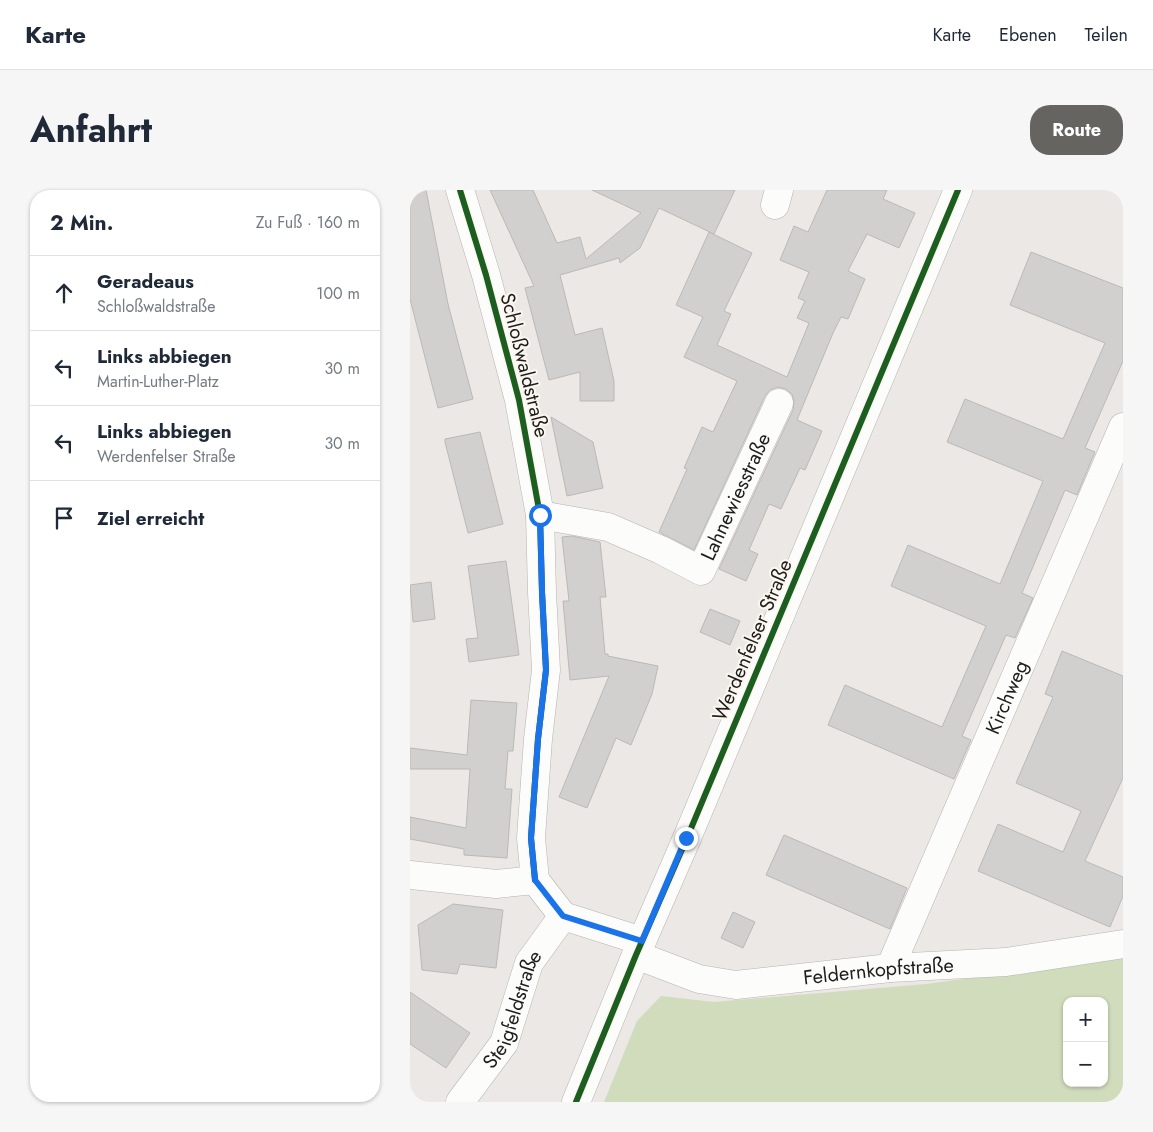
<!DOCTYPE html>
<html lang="de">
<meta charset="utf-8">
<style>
body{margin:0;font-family:Jost,sans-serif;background:#f6f6f7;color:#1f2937}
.controls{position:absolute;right:15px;bottom:15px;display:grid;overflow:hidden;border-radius:10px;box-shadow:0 1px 4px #0004}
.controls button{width:45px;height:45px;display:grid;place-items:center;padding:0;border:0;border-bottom:1px solid #e0e1e3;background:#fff;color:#1f2937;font:25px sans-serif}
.stop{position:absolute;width:15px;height:15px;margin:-11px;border:4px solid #1a73e8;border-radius:50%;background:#fff}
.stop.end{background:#1a73e8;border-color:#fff;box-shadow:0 1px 5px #0008}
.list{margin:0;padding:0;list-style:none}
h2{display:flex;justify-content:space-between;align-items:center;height:65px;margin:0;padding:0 20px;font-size:21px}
h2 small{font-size:16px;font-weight:400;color:#747a83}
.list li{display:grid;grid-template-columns:32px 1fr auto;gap:15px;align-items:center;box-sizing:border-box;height:75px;padding:0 20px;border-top:1px solid #e0e1e3}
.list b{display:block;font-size:19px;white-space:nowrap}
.list p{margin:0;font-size:16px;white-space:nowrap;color:#747a83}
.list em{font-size:16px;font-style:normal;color:#747a83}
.icon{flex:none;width:28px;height:28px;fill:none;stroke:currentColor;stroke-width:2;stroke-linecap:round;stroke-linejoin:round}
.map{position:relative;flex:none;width:713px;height:912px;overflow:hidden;border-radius:20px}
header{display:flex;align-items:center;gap:30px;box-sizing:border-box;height:70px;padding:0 25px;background:#fff;border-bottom:1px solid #e0e1e3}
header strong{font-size:24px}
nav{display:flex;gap:28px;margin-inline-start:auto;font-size:18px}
.intro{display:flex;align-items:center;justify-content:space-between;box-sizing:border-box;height:120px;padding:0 30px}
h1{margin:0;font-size:35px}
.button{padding:12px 22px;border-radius:20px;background:#666461;color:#fff;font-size:18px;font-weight:700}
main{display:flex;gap:30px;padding:0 30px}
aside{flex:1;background:#fff;border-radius:20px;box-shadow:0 1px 4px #0004}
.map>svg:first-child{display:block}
</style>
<header>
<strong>Karte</strong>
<nav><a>Karte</a><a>Ebenen</a><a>Teilen</a></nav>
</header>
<div class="intro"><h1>Anfahrt</h1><a class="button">Route</a></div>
<main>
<aside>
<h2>2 Min.<small>Zu Fuß · 160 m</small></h2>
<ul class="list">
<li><svg class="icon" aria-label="ahead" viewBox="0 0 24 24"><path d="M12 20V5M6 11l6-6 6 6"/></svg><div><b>Geradeaus</b><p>Schloßwaldstraße</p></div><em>100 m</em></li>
<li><svg class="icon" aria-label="left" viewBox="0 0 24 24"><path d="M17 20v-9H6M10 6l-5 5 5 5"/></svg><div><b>Links abbiegen</b><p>Martin-Luther-Platz</p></div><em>30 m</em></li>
<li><svg class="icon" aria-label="left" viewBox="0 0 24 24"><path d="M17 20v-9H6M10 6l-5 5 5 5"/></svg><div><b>Links abbiegen</b><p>Werdenfelser Straße</p></div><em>30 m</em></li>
<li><svg class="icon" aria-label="arrive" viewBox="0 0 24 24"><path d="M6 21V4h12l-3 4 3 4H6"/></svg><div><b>Ziel erreicht</b></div></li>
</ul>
</aside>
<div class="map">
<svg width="713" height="912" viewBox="0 0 713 912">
<rect width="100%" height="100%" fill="#ebe8e5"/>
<!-- green -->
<path fill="#d0dcbc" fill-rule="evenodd" d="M 713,767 L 713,912 L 194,912 L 227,831 L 251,806 L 304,812 L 516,794 ZM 657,811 L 694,811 L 694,893 L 657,893 Z"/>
<!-- building -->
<g fill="#d2d0ce" stroke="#bbb9b7">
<path d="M 0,0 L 16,0 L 38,114 L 63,209 L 28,218 L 0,109 Z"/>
<path d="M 80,0 L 123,0 L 147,53 L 170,47 L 176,69 L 231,23 L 182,0 L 325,0 L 304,44 L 249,18 L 230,58 L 210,73 L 209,68 L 150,85 L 165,145 L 192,138 L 204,191 L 204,211 L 170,211 L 170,182 L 139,190 L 115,98 L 124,96 Z"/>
<path d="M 417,0 L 477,0 L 473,9 L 505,23 L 489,58 L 457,44 L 438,81 L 455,89 L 438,129 L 431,127 L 423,143 L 387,230 L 412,241 L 395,280 L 390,278 L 371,319 L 359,314 L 339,360 L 348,364 L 336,391 L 309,379 L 383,220 L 384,211 L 382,204 L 376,199 L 368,197 L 360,200 L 355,206 L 284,360 L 249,342 L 277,279 L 274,278 L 292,237 L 303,242 L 327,191 L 274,167 L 293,127 L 266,115 L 299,42 L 342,63 L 314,121 L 321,124 L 307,155 L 377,187 L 399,133 L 387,128 L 395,111 L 388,108 L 399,82 L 370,70 L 384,36 L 398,42 Z"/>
<path d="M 621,62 L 713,98 L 713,171 L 675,258 L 685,262 L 667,305 L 655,300 L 612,403 L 623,408 L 605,448 L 596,445 L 552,546 L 561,550 L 544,589 L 418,535 L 435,495 L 532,537 L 576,436 L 481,396 L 498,355 L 590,394 L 633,291 L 537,252 L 555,209 L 653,249 L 695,153 L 600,115 Z"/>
<path d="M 141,227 L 183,252 L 193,298 L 157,306 Z"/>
<path d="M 70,242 L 93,334 L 58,343 L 35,252 L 35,249 Z"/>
<path d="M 162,346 L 190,352 L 196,407 L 190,407 L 195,464 L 198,464 L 198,466 L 248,476 L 242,504 L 221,555 L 206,548 L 177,618 L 149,607 L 199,486 L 160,490 L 153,411 L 159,411 L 152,347 Z"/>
<path d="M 96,371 L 109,465 L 59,472 L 56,449 L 68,448 L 58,376 Z"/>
<path d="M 21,392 L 25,429 L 3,432 L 0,395 Z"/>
<path d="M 300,419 L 330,431 L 320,455 L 290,442 Z"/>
<path d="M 652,461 L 713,486 L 713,588 L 675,671 L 713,687 L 713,706 L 700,737 L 568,681 L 588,634 L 653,662 L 671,621 L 606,593 L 643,507 L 635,504 Z"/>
<path d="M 61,510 L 107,513 L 103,561 L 98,561 L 95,599 L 102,599 L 97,668 L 54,665 L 54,659 L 0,649 L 0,627 L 56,638 L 60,579 L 0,579 L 0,558 L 57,565 Z"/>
<path d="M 374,645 L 497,698 L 480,739 L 356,685 Z"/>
<path d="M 43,714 L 93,720 L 86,778 L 50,774 L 47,784 L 12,780 L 8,735 Z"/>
<path d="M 323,722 L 345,732 L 333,758 L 311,748 Z"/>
<path d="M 0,802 L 60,843 L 36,878 L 0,854 Z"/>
</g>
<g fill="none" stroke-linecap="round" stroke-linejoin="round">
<!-- minor casing -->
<g stroke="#b6b4b1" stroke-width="29">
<g id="minor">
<path d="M 50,0 L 76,85 L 109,210 L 130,325 L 132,402 L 136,480 L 128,549 L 121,648 L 125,690"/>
<path d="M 365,15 L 369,0"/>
<path id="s1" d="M 130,325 L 198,337 L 251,360 L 291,381 L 369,213"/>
<path d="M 0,685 L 86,694 L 125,690"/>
<path d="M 125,690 L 153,726 L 232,751"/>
<path id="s2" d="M 226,765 L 289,789 L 326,795 L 480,778 L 596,772 L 713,754"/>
<path id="s3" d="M 480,778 L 713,237"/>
<path id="s4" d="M 50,912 L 94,853 L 119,773 L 153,726"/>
<path d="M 166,912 L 226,765 L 277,648 L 548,0"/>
</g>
</g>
<!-- minor -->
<use href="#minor" stroke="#fcfcfb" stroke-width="28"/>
<!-- cycleway casing -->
<g stroke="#fbf6ef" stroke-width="9">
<g id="cycleway">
<path d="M 50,0 L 76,85 L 109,210 L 130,325 L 132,402 L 136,480 L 128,549 L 121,648 L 125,690"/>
<path d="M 166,912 L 226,765 L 277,648 L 548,0"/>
</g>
</g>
<!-- cycleway -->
<use href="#cycleway" stroke="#1b5e20" stroke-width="6"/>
</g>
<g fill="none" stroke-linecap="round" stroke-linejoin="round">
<!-- route -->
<path stroke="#1a73e8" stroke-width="6" d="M 130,325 L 132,402 L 136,480 L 128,549 L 121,648 L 125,690 L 153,726 L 232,751 L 276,648"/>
</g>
<g text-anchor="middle" stroke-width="4" stroke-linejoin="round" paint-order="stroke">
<!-- street labels -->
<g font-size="20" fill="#1e1d1a" stroke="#fbf6ef">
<text transform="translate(115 175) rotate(76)" y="7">Schloßwaldstraße</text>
<text dy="7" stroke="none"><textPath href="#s1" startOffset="254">Lahnewiesstraße</textPath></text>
<text transform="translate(342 450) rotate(-67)" y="7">Werdenfelser Straße</text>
<text dy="7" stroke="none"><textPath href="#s3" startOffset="295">Kirchweg</textPath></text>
<text dy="7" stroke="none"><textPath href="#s2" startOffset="248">Feldernkopfstraße</textPath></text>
<text dy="7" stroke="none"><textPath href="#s4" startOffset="108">Steigfeldstraße</textPath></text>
</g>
</g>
</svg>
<div class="controls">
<button>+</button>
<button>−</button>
</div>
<div class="stop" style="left:130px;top:325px"></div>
<div class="stop end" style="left:276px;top:648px"></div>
</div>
</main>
